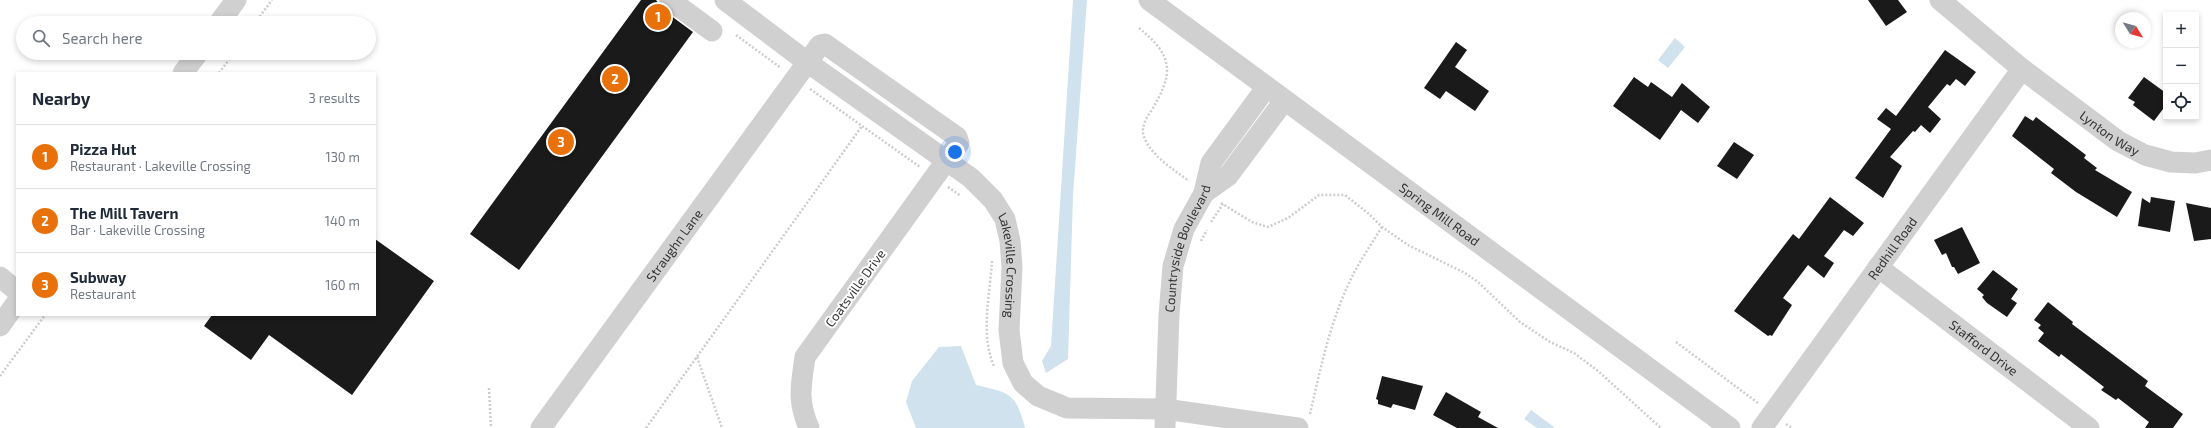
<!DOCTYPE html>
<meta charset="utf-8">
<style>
body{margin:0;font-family:"Exo 2",sans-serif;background:#f2f2f3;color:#1f2937}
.controls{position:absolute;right:12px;top:12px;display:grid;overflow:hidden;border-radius:0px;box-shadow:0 2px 6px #0003}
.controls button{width:36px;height:36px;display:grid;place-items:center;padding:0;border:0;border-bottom:1px solid #e0e1e3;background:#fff;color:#1f2937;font:20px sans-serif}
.compass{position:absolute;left:2115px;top:12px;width:36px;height:36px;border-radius:50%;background:#fff;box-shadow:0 2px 6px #0003;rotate:127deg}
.you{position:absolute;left:955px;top:152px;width:14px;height:14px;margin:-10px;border:3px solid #fff;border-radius:50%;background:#1a73e8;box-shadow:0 0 0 6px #1a73e833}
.badge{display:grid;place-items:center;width:26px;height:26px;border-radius:50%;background:#7c3aed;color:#fff;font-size:13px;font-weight:700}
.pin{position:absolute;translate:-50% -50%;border:2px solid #fff;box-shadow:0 1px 4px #0006}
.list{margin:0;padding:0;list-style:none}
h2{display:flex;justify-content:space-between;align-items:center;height:52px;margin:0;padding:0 16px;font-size:17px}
h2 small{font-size:13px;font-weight:400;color:#747a83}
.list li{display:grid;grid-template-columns:26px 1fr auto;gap:12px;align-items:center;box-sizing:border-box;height:64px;padding:0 16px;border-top:1px solid #e0e1e3}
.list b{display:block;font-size:15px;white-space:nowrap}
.list p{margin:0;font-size:13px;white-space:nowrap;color:#747a83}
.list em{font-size:13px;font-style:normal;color:#747a83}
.icon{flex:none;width:22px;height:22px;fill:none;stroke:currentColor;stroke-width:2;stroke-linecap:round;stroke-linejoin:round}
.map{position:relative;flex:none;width:2211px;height:428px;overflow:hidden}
.search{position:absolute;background:#fff;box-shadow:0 2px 6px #0003;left:16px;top:16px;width:360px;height:44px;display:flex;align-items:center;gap:10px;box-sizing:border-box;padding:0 14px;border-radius:22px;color:#747a83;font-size:15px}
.panel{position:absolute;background:#fff;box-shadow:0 2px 6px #0003;left:16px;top:72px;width:360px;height:244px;border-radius:0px}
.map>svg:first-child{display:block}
</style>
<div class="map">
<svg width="2211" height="428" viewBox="0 0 2211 428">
<rect width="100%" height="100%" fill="#fff"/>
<!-- water -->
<g fill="#cfe2ee">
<path d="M 1073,0 L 1087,0 L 1073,196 L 1068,359 L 1046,373 L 1042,361 L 1051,346 Z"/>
<path d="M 1675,38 L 1685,47 L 1668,68 L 1658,60 Z"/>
<path d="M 961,346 L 976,385 C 1009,393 1016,392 1025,428 L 916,428 L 906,402 L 912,381 L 939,347 Z"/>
<path d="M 1531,410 L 1554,427 L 1553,428 L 1537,428 L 1524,419 Z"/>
</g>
<!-- building -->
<g fill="#1a1a1a">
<path d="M 641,0 L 656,0 L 663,10 L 693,32 L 519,270 L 470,234 Z"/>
<path d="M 1868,0 L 1898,0 L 1907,12 L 1886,26 Z"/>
<path d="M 1456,42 L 1467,50 L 1455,67 L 1489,91 L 1475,111 L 1446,91 L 1440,99 L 1424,88 Z"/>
<path d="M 1945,50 L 1976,72 L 1965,86 L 1956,79 L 1950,86 L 1947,84 L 1928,107 L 1941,119 L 1930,133 L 1921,125 L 1915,132 L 1913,131 L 1890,157 L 1902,166 L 1883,198 L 1855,178 L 1891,129 L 1877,119 L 1886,108 L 1896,116 Z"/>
<path d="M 1634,77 L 1648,87 L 1651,82 L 1672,97 L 1682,83 L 1710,107 L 1698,123 L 1681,110 L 1660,140 L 1613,106 Z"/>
<path d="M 2144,77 L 2166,93 L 2166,105 L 2154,121 L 2133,105 L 2135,102 L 2128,98 Z"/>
<path d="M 2025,116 L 2033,121 L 2036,117 L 2086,155 L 2084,158 L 2097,168 L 2095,170 L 2132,192 L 2117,217 L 2076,192 L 2051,173 L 2054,169 L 2012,136 Z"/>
<path d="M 1734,142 L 1754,155 L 1737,179 L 1717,166 Z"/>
<path d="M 1830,197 L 1864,223 L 1853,236 L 1844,230 L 1824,256 L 1834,263 L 1824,278 L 1808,265 L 1783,298 L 1792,305 L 1772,336 L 1770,335 L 1768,336 L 1734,311 L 1793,234 L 1799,239 Z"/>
<path d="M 2151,197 L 2175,201 L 2170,232 L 2138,226 L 2142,198 L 2150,203 Z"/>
<path d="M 2186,203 L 2211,208 L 2211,239 L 2194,241 Z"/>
<path d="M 1962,227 L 1980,263 L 1958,274 L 1954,267 L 1952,267 L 1946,253 L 1942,255 L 1934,240 Z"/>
<path d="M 375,239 L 434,281 L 352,395 L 269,335 L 251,360 L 204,326 L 212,315 L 375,315 Z"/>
<path d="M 1993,270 L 2018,289 L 2011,299 L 2017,303 L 2007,317 L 1987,303 L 1982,297 L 1984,295 L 1977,289 Z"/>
<path d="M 2048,302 L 2073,322 L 2072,324 L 2148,381 L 2145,386 L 2183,414 L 2173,428 L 2145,428 L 2149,422 L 2118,398 L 2116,400 L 2101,390 L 2104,387 L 2061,354 L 2059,357 L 2038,341 L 2044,333 L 2038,328 L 2041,325 L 2034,320 Z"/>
<path d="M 1382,376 L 1423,386 L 1415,410 L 1393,404 L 1391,408 L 1378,404 L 1378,400 L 1376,399 Z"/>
<path d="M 1446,392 L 1481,412 L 1478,417 L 1498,428 L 1457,428 L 1433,415 Z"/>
</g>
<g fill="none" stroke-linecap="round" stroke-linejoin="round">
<!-- path -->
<g stroke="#cdcdcd" stroke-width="2.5" stroke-dasharray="2 2" stroke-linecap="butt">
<path d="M 255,23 L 272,0"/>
<path d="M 1139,28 C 1174,56 1174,74 1151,111 C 1147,117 1142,125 1143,133 C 1147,153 1174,170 1189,181"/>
<path d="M 736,35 L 781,68"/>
<path d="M 219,73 L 234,53"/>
<path d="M 810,89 L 920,167"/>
<path d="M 948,187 L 961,196"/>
<path d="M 1221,203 L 1252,222 L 1268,227 L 1288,218 L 1319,195 L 1345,195 L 1369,214 L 1382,227 L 1408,245 L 1465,273 L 1478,282 L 1520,322 L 1550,342 L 1574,353 L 1598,371 L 1661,428"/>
<path d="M 1211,222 L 1223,204"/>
<path d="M 1201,241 L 1207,230"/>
<path d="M 992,261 C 990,294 980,335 994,366"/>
<path d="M 1676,342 L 1758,403"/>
<path d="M 697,357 L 722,428"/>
<path d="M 0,376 L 45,315"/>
<path d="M 489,388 L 491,428"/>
<path d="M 1310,414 C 1321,366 1332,313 1356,269 C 1364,255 1373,241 1382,227"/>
<path d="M 1786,424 L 1792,428"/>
<path d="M 646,428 L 862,126"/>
</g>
<!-- minor -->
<g stroke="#d0d0d0" stroke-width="21">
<path d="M 670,0 L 712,31"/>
<path id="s1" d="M 725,0 L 807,62 L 971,178 L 993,200 L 1005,219 L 1010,241 L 1012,267 L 1009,330 L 1013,363 L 1023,383 L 1038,396 L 1067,408 L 1165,409 L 1298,428"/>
<path id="s2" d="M 1149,0 L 1730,428"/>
<path id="s3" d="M 1940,0 L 2022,69 L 2118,141 L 2145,155 L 2171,162 L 2195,163 L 2211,160"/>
<path d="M 219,23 L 236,0"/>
<path d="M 183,73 L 198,53"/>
<path d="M 1204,193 L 1228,176 L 1284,101"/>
<path id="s4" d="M 1878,267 L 2089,428"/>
<path d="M 0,277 L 17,291"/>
<path d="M 0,326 L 17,302"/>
<path id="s5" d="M 541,428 L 820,45 L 825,44 L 957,137 L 959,143 L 805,357 C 801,386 797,400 809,428"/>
<path id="s6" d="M 1165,428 L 1169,315 L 1173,266 L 1184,229 L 1204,193 L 1211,163 L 1266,88"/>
<path id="s7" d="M 1762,428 L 2022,69"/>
</g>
</g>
<g text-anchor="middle" stroke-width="4" stroke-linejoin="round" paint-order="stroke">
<!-- street labels -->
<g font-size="13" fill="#333" stroke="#fff">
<text dy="5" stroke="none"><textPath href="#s3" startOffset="216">Lynton Way</textPath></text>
<text dy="5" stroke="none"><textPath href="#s2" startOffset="361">Spring Mill Road</textPath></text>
<text dy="5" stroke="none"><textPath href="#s5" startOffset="226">Straughn Lane</textPath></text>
<text dy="5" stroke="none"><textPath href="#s7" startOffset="222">Redhill Road</textPath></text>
<text dy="5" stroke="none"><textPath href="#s6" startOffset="183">Countryside Boulevard</textPath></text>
<text dy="5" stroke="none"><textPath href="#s1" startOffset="404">Lakeville Crossing</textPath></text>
<text transform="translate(855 288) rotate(-54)" y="5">Coatsville Drive</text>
<text dy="5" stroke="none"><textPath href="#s4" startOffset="133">Stafford Drive</textPath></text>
</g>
</g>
</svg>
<div class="controls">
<button>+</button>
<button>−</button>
<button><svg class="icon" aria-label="locate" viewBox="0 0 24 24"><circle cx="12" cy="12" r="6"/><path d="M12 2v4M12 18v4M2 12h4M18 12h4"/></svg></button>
</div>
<svg class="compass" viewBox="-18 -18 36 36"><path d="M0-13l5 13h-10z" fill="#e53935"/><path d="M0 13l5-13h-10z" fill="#747a83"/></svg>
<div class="you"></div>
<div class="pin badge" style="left:658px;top:17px;background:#e8710a">1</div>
<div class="pin badge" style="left:615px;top:79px;background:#e8710a">2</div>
<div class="pin badge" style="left:561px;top:142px;background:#e8710a">3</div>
<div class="search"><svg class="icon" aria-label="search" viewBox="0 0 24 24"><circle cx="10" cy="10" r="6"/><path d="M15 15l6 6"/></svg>Search here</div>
<section class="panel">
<h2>Nearby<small>3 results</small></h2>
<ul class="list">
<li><span class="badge" style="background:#e8710a">1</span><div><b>Pizza Hut</b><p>Restaurant · Lakeville Crossing</p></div><em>130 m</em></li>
<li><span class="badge" style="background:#e8710a">2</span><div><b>The Mill Tavern</b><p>Bar · Lakeville Crossing</p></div><em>140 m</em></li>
<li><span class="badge" style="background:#e8710a">3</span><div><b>Subway</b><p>Restaurant</p></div><em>160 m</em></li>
</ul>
</section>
</div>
